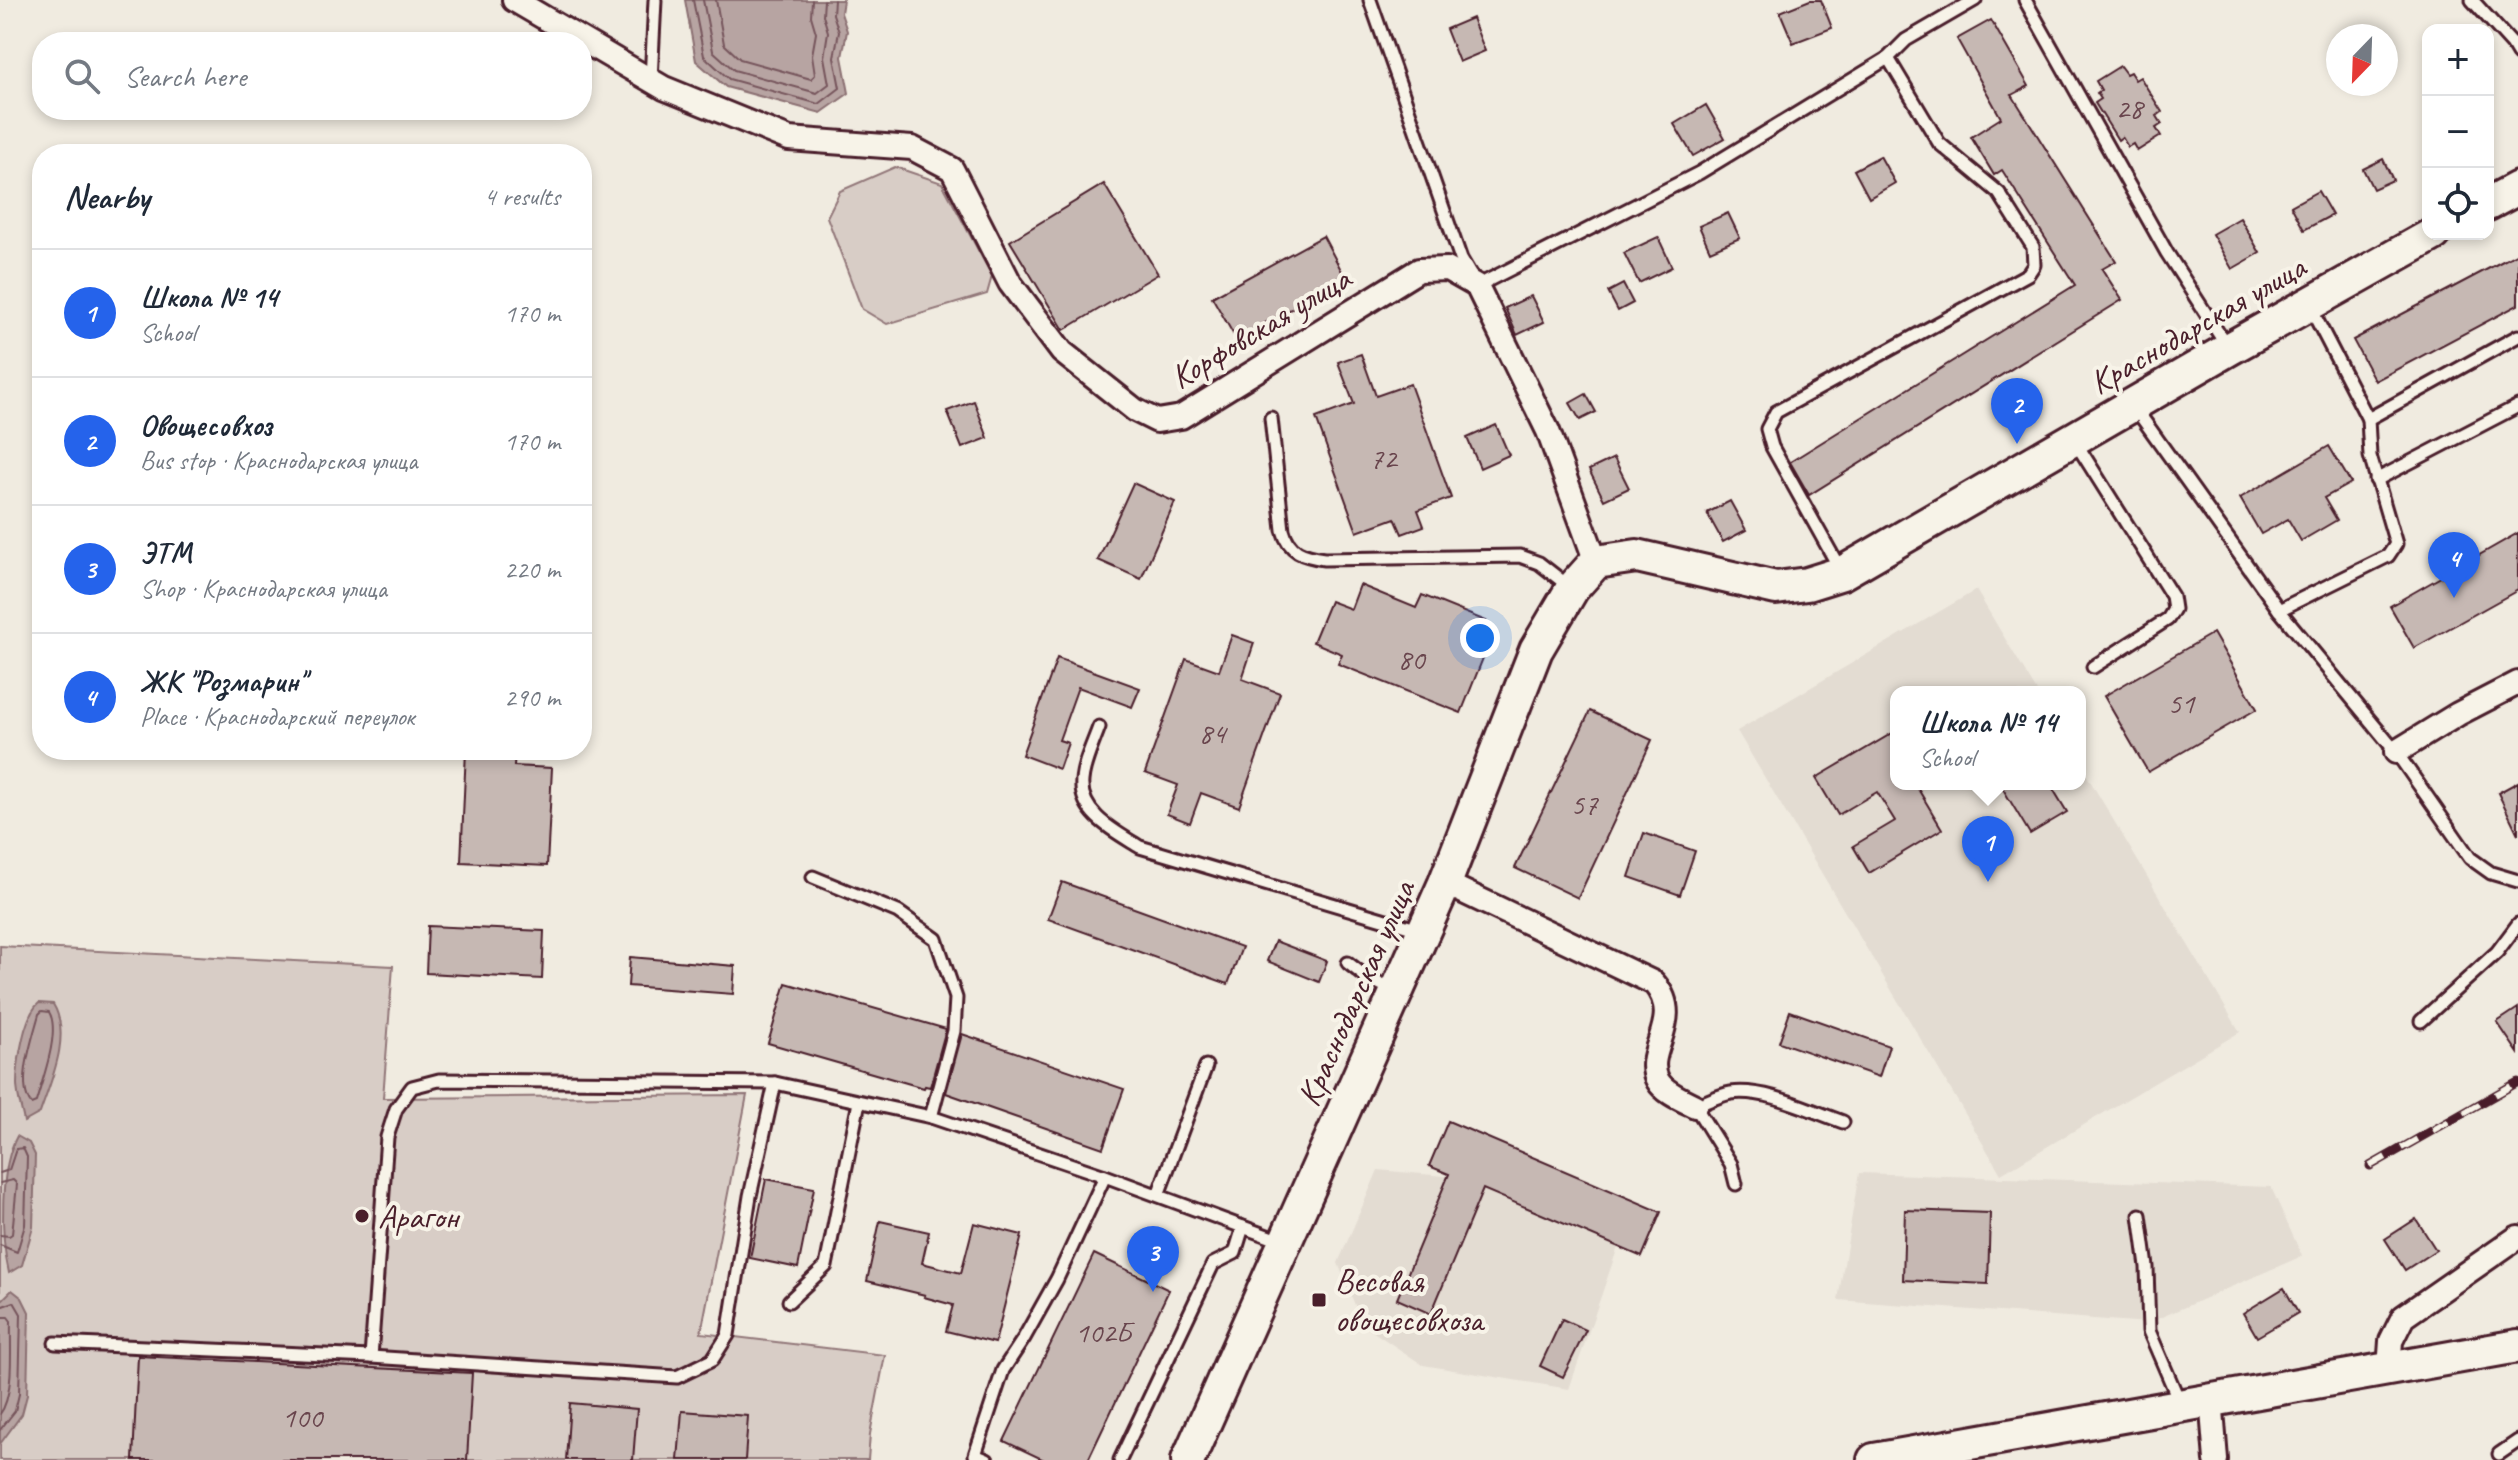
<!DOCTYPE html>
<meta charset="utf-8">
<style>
body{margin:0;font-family:Caveat,sans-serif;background:#f2f2f3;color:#1f2937}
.controls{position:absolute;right:24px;top:24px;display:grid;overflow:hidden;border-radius:16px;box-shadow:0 4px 12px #0003}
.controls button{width:72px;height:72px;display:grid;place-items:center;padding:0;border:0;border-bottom:2px solid #e0e1e3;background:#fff;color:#1f2937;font:40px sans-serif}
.compass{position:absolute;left:2326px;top:24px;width:72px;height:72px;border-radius:50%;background:#fff;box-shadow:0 4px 12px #0003;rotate:203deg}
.you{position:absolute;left:1480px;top:638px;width:28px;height:28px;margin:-20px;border:6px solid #fff;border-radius:50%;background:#1a73e8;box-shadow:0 0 0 12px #1a73e833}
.badge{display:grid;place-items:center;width:52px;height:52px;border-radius:50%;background:#2563eb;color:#fff;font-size:26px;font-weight:700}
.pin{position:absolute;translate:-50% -66px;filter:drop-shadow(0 2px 4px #0008)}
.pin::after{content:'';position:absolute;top:42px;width:28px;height:24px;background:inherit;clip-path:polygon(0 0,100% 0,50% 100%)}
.popup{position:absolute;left:1890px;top:686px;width:196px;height:104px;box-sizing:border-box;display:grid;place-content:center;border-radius:16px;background:#fff;filter:drop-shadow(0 2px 6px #0005);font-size:26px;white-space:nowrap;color:#747a83}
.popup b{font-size:30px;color:#1f2937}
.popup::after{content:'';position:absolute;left:50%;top:100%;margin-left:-16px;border:16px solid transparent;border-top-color:#fff}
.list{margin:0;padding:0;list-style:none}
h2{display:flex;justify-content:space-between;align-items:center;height:104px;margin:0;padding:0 32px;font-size:34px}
h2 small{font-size:26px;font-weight:400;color:#747a83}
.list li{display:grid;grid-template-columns:52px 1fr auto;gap:24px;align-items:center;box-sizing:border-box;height:128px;padding:0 32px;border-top:2px solid #e0e1e3}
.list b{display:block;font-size:30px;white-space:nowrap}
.list p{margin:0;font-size:26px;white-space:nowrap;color:#747a83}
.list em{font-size:26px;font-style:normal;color:#747a83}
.icon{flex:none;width:44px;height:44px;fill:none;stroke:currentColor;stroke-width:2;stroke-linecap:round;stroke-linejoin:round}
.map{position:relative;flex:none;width:2518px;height:1460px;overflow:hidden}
.search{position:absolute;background:#fff;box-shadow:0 4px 12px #0003;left:32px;top:32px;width:560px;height:88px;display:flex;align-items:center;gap:20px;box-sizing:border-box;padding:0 28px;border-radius:32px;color:#747a83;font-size:30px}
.panel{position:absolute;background:#fff;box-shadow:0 4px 12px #0003;left:32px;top:144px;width:560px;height:616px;border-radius:32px}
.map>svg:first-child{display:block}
</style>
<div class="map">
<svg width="2518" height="1460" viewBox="0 0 2518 1460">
<rect width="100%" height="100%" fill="#f0ebe0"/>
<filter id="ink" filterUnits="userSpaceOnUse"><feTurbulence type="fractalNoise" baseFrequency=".0125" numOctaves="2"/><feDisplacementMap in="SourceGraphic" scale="16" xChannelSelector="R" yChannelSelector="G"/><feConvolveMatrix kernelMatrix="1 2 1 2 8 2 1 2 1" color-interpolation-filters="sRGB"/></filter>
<g filter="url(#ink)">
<!-- built -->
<g fill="#e3dcd2">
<path d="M 1976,590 L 2037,692 L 1896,692 L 1896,784 L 2080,784 L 2080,764 L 2240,1032 L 2001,1174 L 1737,731 Z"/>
<path d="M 1378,1170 L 1565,1187 L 1629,1215 L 1569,1389 L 1423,1365 L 1363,1325 L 1338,1263 Z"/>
<path d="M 1859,1173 L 2271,1187 L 2302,1256 L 2148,1323 L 1838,1300 Z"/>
</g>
<!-- green -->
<g fill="#d8cdc6" stroke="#917678" stroke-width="2">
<path d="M 895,167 L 942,183 L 992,276 L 987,294 L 887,324 L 862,309 L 827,217 L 840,191 Z"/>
<path d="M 0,946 L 393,966 L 383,1098 L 747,1095 L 701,1333 L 885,1355 L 870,1434 L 868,1460 L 0,1460 Z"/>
</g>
<!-- water -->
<g fill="#b7a4a2" stroke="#8b6f72" stroke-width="2">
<path d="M 685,0 L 843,0 L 841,13 L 847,31 L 842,57 L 849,93 L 821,113 L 726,87 L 696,61 Z"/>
<path d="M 39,1003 L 53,1004 C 72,1035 51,1081 40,1113 L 24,1122 C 22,1110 17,1096 17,1084 C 17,1064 24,1015 39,1003 Z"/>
<path d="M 17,1136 L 29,1143 L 35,1155 L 33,1227 L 22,1265 L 9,1273 C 0,1235 0,1167 17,1136 Z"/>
<path d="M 12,1290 L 22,1298 L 29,1312 L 27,1395 L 22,1414 L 0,1444 L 0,1302 Z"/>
</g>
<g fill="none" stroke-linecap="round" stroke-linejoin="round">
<!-- shore -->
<g stroke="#76545b" stroke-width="2">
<path d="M 693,0 L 704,56 L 729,79 L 819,104 L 840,88 L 834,57 L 839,32 L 833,14 L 834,0"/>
<path d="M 703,0 L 713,51 L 734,70 L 817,93 L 829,84 L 824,57 L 828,32 L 823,15 L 824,0"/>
<path d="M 716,0 L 724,44 L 740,59 L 811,79 L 815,75 L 812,55 L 816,33 L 811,16 L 812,0"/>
<path d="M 42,1011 L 49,1012 C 61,1031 42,1081 36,1102 L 31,1104 C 16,1085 33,1037 39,1014 Z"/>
<path d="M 0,1173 L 9,1170 L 16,1149 L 23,1148 L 27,1157 L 25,1225 L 17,1252 L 0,1245"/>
<path d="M 0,1183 L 13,1180 L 17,1184 L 12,1234 L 9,1236 L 0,1235"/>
<path d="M 0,1307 L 14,1302 L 21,1314 L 19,1394 L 15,1411 L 0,1430"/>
<path d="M 0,1317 L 8,1317 L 11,1321 C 10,1346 15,1394 0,1414"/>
</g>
</g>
<!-- building -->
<g fill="#c6b8b3" stroke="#4a1f2b" stroke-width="2">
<path d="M 1810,0 L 1821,0 L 1832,28 L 1793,43 L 1780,12 Z"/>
<path d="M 1472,18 L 1485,51 L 1459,62 L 1446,29 Z"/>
<path d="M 1991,20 L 2029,86 L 2012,95 L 2116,261 L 2102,269 L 2122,300 L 1809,495 L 1790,462 L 2075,285 L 2002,170 L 1994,175 L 1971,137 L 2001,118 L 1957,39 Z"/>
<path d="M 2120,66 L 2126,74 L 2130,72 L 2135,80 L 2140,77 L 2162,112 L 2157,116 L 2162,124 L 2156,128 L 2161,136 L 2137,151 L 2133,144 L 2128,147 L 2122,137 L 2118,140 L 2095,103 L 2101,99 L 2097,93 L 2101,90 L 2096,81 Z"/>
<path d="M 1706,105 L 1725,138 L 1693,156 L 1674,124 Z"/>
<path d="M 1880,156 L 1895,183 L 1869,198 L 1854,170 Z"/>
<path d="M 2383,159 L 2393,180 L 2373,189 L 2363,169 Z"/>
<path d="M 1104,184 L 1158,274 L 1064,330 L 1010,241 Z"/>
<path d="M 2318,191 L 2332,215 L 2304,230 L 2291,206 Z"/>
<path d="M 1728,213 L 1740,238 L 1710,251 L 1699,226 Z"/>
<path d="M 2240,218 L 2260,253 L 2232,269 L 2212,234 Z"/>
<path d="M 1323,236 L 1346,279 L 1236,339 L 1212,297 Z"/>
<path d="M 1658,237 L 1672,267 L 1639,283 L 1624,253 Z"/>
<path d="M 2518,253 L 2518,305 L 2375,381 L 2353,340 Z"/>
<path d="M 1623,284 L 1633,303 L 1618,311 L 1608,292 Z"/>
<path d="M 1531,296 L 1544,322 L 1517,335 L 1505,308 Z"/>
<path d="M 1361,354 L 1376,396 L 1410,384 L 1451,498 L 1418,510 L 1424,526 L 1402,534 L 1395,518 L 1357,532 L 1316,418 L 1354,404 L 1338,362 Z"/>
<path d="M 1586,394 L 1596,412 L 1580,420 L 1570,403 Z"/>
<path d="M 974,401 L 988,438 L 962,448 L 947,411 Z"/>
<path d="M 1496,425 L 1509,455 L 1480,468 L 1467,438 Z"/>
<path d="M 2329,446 L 2351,483 L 2324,498 L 2337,520 L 2301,541 L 2288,519 L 2261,534 L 2240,498 Z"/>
<path d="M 1614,458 L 1629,488 L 1604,500 L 1589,470 Z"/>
<path d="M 1133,483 L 1175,502 L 1141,579 L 1098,560 Z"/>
<path d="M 1730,501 L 1746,530 L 1723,542 L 1707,513 Z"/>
<path d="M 2518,533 L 2518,590 L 2414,648 L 2390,606 Z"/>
<path d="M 1360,585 L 1416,608 L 1422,595 L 1486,621 L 1480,633 L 1491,638 L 1461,713 L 1338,664 L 1342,654 L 1313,642 L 1330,601 L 1351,609 Z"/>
<path d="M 2213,633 L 2257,709 L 2148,772 L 2104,696 Z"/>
<path d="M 1232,635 L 1254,643 L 1242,679 L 1280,693 L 1239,807 L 1201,793 L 1190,823 L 1167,814 L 1178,785 L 1145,773 L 1186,659 L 1219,671 Z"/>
<path d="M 1057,658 L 1140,688 L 1132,707 L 1078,687 L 1059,740 L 1068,743 L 1059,769 L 1022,755 Z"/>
<path d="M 1590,711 L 1652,740 L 1578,898 L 1515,868 Z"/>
<path d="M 1896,731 L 1896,784 L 1915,784 L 1942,829 L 1869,873 L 1853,846 L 1895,821 L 1877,792 L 1838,815 L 1816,778 Z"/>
<path d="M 466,750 L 515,750 L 514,766 L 552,768 L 547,866 L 461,862 Z"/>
<path d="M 2518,782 L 2518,834 L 2498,793 Z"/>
<path d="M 2000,784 L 2050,784 L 2067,812 L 2030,834 Z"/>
<path d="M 1644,833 L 1695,851 L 1680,895 L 1629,877 Z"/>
<path d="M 1062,882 L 1242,947 L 1228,984 L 1048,919 Z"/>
<path d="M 428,926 L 544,931 L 542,979 L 426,973 Z"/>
<path d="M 1275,941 L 1327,961 L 1319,982 L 1267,961 Z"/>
<path d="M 630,957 L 735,966 L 733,994 L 628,986 Z"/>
<path d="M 786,983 L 946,1029 L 930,1087 L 925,1086 L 924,1088 L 768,1043 Z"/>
<path d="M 2518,1008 L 2518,1053 L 2497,1022 Z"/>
<path d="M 1790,1011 L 1889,1046 L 1879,1077 L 1779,1042 Z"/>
<path d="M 962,1034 L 1124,1089 L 1103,1148 L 946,1093 Z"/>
<path d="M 1448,1121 L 1661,1212 L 1642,1257 L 1483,1189 L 1431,1314 L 1397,1299 L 1449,1174 L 1429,1166 Z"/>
<path d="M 766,1179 L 814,1188 L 798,1268 L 750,1258 Z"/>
<path d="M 1905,1210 L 1990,1213 L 1988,1284 L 1903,1280 Z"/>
<path d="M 2416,1219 L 2436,1250 L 2405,1270 L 2385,1239 Z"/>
<path d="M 880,1221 L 929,1232 L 922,1263 L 961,1273 L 974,1223 L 1022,1235 L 995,1343 L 946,1331 L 953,1305 L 924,1297 L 925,1295 L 867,1281 Z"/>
<path d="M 1094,1254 L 1169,1290 L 1088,1460 L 1044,1460 L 1004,1441 Z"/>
<path d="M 2284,1288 L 2298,1313 L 2257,1337 L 2243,1313 Z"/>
<path d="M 1562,1319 L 1586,1330 L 1563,1377 L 1540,1366 Z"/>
<path d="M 138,1356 L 472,1373 L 467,1460 L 133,1460 Z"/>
<path d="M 570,1403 L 637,1409 L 633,1460 L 566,1460 Z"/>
<path d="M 682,1411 L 748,1416 L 745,1460 L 678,1460 Z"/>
</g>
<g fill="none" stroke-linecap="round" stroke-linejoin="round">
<!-- lane casing -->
<g stroke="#4a1f2b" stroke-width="17">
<g id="lane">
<path d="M 1370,0 L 1461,259 L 1477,286 L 1699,173 L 1888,58 L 1906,40 L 1975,0"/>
<path d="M 2025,0 L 2167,253 L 2228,348"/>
<path d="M 2472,0 L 2512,44 L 2518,54"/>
<path d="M 651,80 L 655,0"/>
<path d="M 2309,305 L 2368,419 L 2518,336"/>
<path d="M 2135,408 L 2279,610 L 2396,752 L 2470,858 L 2491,873 L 2518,881"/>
<path d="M 1271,418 L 1283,530 C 1289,552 1303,556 1324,559 L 1520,556 L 1539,563 L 1571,588"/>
<path d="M 2074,440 L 2172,596 L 2174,609 L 2168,619 L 2093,667"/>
<path d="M 2376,480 L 2518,406"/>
<path d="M 1840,569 L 1772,447 L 1767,429 L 1776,412 L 2028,274 L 2034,265 L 2033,247 L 1999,193 L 1939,143 L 1888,58"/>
<path d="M 2279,610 L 2388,556 L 2396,544 L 2370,456 L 2368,419"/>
<path d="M 1099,727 C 1093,744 1083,764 1082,781 C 1079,814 1116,832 1140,847 L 1423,931"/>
<path d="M 813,877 L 898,912 L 936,939 L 956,998 L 954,1031 L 931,1117"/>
<path d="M 1348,963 L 1366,977 L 1395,991"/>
<path d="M 2421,1021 L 2497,952 L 2518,924"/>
<path d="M 1736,1184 L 1731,1164 L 1695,1106 C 1707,1102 1719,1095 1731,1093 C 1765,1088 1811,1111 1843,1122"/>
<path d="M 1158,1195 L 1206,1066"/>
<path d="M 2140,1215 L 2147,1267 L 2149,1331 L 2180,1403"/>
<path d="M 789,1301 L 826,1266 L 859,1102"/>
<path d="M 55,1343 L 371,1357 L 677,1377 L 712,1360 L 728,1335 L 750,1196 L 775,1083"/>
<path d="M 371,1357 L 387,1137 L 396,1109 L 412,1087 L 439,1080 L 775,1083 L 931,1117 L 1105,1176 L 1281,1241"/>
<path d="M 2499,1454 L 2518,1441"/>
<path d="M 987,1460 L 975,1455 L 1003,1370 L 1024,1338 L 1057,1279 L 1105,1176"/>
<path d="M 1120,1460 L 1213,1264 L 1235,1253 L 1243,1227"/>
</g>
</g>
<!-- street casing -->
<g stroke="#4a1f2b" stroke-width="28">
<g id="street">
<path d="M 514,0 L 664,88 L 789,139 L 912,148 L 952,169 L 1010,283 L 1062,352 L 1135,410 L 1157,421 L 1181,417 L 1419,270 L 1447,269 L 1477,286 L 1548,431 L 1596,562"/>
<path d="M 2396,752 L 2458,714 L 2518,683"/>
<path d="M 1445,883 L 1654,983 C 1686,1021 1641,1051 1658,1081 C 1665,1093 1683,1100 1695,1106"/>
<path d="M 2389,1369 L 2391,1341 L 2403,1317 L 2518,1237"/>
<path d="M 2211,1398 L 2216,1460"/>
</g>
</g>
<!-- secondary casing -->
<g stroke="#4a1f2b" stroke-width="38">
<g id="secondary">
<path d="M 2488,204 L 2518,188"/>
<path d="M 1188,1460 L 1445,883 L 1536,650 L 1572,589 L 1596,562 L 1637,556 L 1776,588 L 1807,584 L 1842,573 L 2229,349 L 2434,234"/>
<path d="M 1874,1460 L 2518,1346"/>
</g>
</g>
<!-- lane -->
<use href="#lane" stroke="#f7f3e8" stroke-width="11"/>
<!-- street -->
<use href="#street" stroke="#f7f3e8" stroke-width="22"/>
<!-- secondary -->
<use href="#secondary" stroke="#f7f3e8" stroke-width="32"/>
<!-- rail casing -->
<g stroke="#4a1f2b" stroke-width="9">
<path id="rail" d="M 2370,1166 L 2518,1082"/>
</g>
<!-- rail -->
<use href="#rail" stroke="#f7f3e8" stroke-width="6" stroke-dasharray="18" stroke-linecap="butt"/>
</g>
</g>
<!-- markers -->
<g fill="#4a1f2b" stroke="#f7f3e8" stroke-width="3">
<circle cx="362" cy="1216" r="8"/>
<rect x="1311" y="1292" width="16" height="16" rx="4"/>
</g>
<g text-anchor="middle" stroke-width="8" stroke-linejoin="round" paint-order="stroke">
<!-- number labels -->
<g font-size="30" fill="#69454d">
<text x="2129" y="118">28</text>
<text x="1383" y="468">72</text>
<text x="1411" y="669">80</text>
<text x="2181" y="713">51</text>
<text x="1212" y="743">84</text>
<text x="1584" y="814">57</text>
<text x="1103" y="1342">102Б</text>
<text x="302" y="1427">100</text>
</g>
<!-- street labels -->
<g font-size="34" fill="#4a1f2b" stroke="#f7f3e8">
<text transform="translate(2197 324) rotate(-30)" y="12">Краснодарская улица</text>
<text transform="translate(1260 327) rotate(-31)" y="12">Корфовская улица</text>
<text transform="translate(1355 993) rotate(-66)" y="12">Краснодарская улица</text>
</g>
<!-- poi labels -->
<g font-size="34" fill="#4a1f2b" stroke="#f7f3e8" text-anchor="start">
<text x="378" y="1228">Арагон</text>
<text x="1335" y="1292">Весовая<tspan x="1335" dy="39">овощесовхоза</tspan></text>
</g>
</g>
</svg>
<div class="controls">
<button>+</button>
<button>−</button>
<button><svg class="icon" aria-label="locate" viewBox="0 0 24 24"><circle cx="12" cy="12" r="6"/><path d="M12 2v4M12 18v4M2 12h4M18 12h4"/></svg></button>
</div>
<svg class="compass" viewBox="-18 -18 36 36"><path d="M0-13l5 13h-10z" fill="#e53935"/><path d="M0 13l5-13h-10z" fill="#747a83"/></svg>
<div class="you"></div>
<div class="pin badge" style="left:1988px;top:882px">1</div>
<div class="popup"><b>Школа № 14</b>School</div>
<div class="pin badge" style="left:2017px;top:444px">2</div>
<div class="pin badge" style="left:1153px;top:1292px">3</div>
<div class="pin badge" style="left:2454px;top:598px">4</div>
<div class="search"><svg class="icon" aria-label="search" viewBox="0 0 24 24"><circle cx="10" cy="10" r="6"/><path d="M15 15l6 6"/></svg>Search here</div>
<section class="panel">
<h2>Nearby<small>4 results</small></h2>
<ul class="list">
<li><span class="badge">1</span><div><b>Школа № 14</b><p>School</p></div><em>170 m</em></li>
<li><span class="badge">2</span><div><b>Овощесовхоз</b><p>Bus stop · Краснодарская улица</p></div><em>170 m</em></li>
<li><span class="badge">3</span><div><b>ЭТМ</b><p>Shop · Краснодарская улица</p></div><em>220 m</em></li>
<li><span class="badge">4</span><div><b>ЖК &quot;Розмарин&quot;</b><p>Place · Краснодарский переулок</p></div><em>290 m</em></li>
</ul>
</section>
</div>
